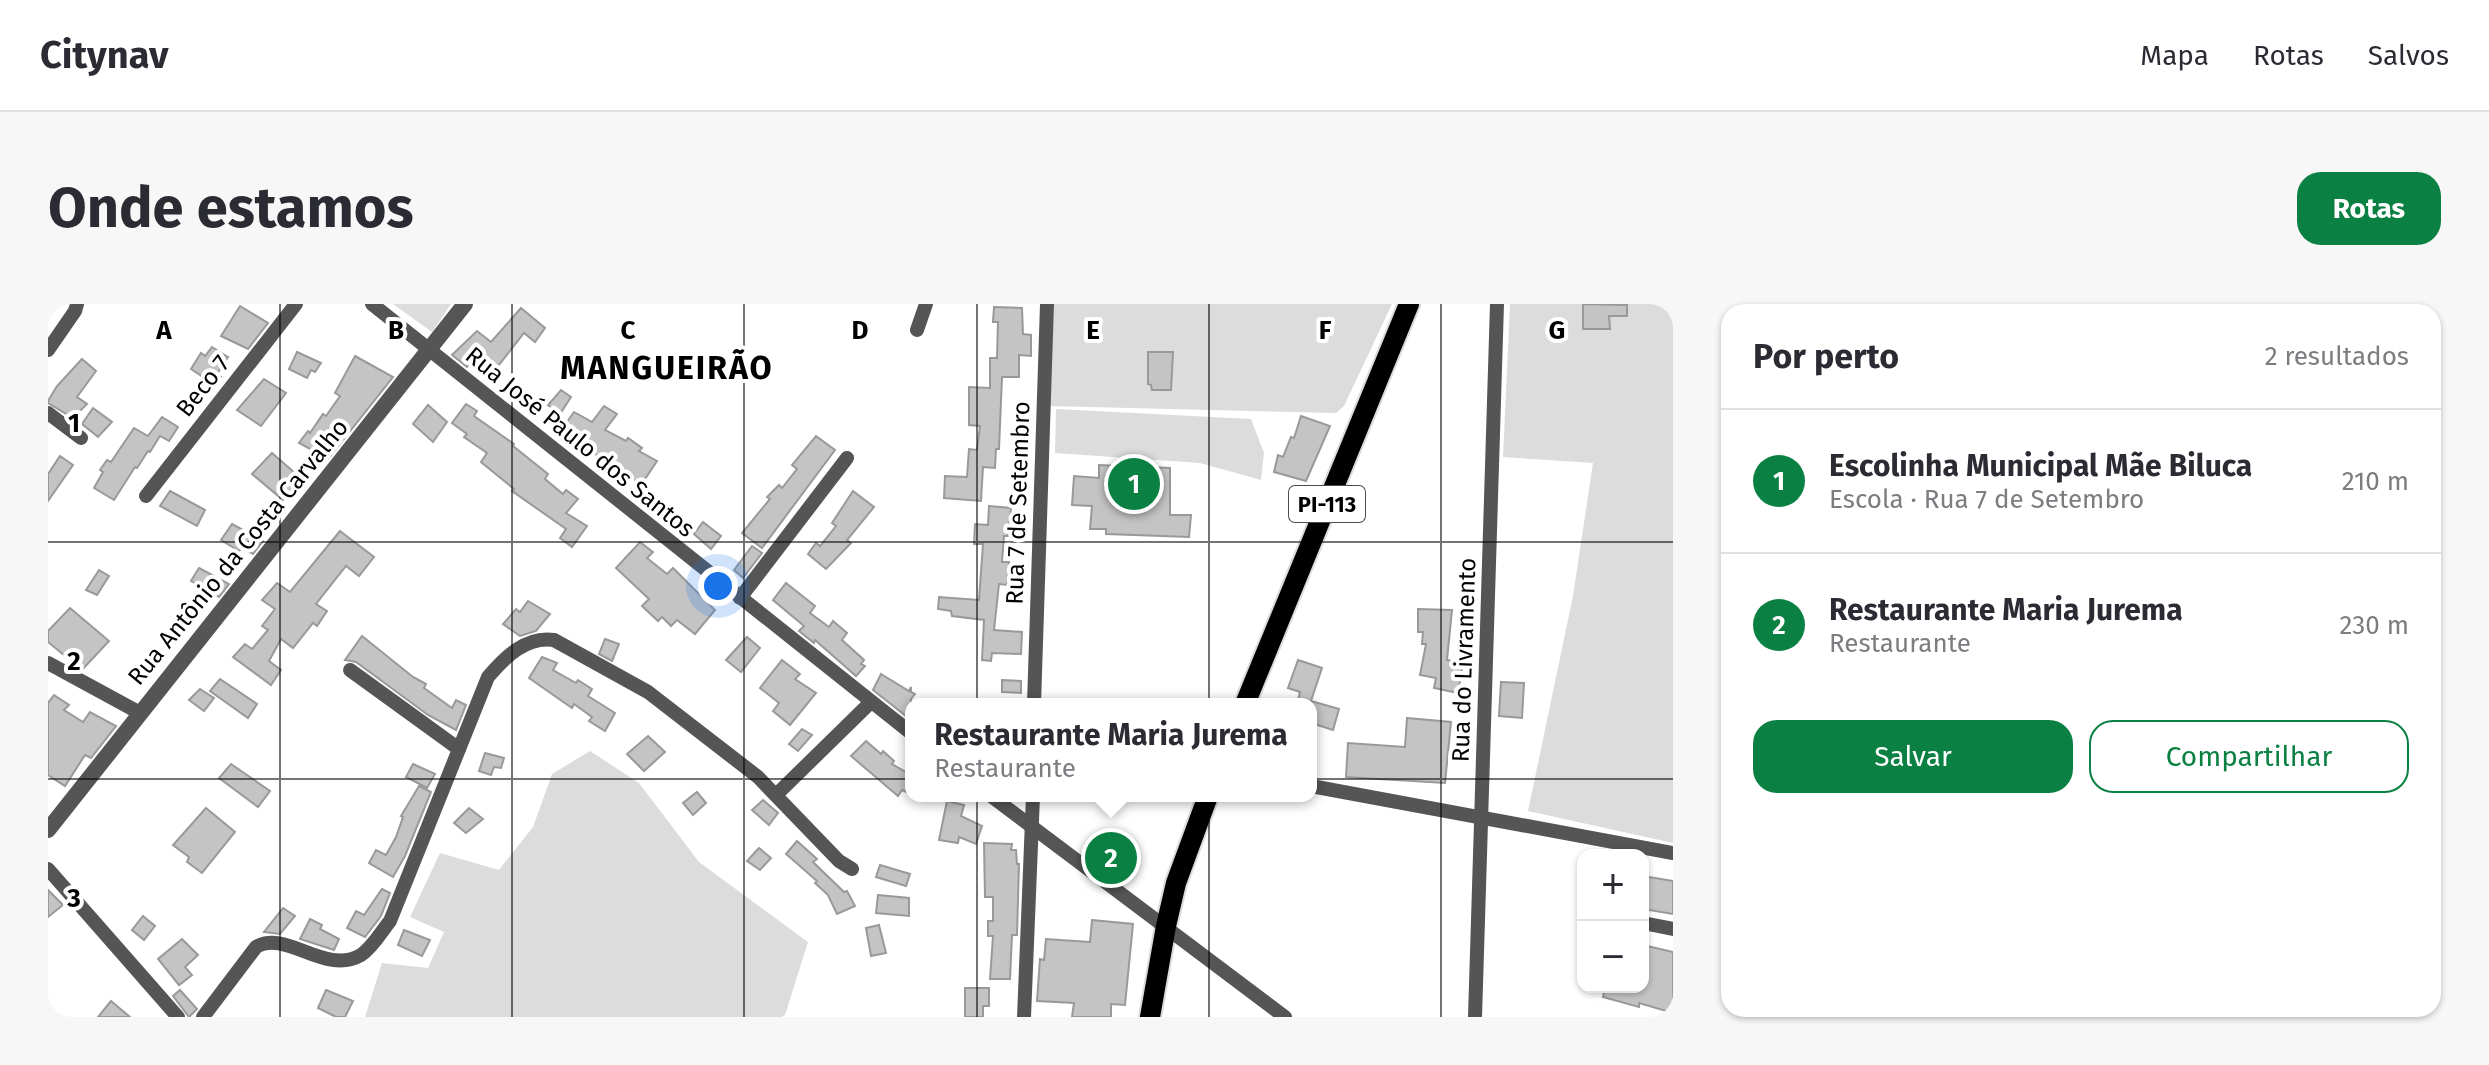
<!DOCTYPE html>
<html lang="pt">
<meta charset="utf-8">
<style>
body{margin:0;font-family:"Fira Sans",sans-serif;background:#f7f7f7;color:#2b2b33}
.controls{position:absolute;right:24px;bottom:24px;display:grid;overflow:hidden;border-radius:16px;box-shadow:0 2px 6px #0004}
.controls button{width:72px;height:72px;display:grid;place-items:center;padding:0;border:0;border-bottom:2px solid #e1e1e2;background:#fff;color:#2b2b33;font:40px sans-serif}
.you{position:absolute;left:670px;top:282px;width:28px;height:28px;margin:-20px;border:6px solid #fff;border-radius:50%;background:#1a73e8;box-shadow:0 0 0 12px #1a73e833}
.badge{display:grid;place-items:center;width:52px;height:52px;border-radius:50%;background:#0b8043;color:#fff;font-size:26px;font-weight:700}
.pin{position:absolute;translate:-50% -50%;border:4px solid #fff;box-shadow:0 2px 8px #0006}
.popup{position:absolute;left:857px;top:394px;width:412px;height:104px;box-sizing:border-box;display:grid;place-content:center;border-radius:16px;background:#fff;filter:drop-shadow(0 2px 6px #0005);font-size:26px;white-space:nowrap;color:#7c7c81}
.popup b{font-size:30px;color:#2b2b33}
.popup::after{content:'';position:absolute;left:50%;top:100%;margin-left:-16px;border:16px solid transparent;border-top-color:#fff}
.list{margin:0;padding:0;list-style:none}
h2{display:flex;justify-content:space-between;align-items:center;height:104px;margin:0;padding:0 32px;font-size:34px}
h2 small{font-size:26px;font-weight:400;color:#7c7c81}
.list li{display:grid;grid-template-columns:52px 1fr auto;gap:24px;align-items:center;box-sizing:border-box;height:144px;padding:0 32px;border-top:2px solid #e1e1e2}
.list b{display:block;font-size:30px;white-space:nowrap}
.list p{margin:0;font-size:26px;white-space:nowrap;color:#7c7c81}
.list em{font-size:26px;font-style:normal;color:#7c7c81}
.actions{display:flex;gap:16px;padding:24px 32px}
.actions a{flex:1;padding:18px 0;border:2px solid #0b8043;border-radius:24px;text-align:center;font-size:28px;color:#0b8043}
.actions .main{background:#0b8043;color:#fff}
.map{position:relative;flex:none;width:1625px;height:713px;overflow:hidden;border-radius:24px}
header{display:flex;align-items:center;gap:48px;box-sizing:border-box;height:112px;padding:0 40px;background:#fff;border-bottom:2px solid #e1e1e2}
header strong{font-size:38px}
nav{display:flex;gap:44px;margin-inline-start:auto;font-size:28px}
.intro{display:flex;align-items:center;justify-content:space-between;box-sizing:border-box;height:192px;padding:0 48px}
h1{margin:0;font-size:56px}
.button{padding:20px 36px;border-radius:24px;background:#0b8043;color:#fff;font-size:28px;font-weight:700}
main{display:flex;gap:48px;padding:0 48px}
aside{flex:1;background:#fff;border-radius:24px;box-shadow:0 2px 6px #0004}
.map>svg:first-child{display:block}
</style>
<header>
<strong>Citynav</strong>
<nav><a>Mapa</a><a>Rotas</a><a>Salvos</a></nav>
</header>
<div class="intro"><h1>Onde estamos</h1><a class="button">Rotas</a></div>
<main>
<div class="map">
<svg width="1625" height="713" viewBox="0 0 1625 713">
<rect width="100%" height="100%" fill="#fff"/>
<!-- green -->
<g fill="#dcdcdc">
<path d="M 345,0 L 403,0 L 384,28 Z"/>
<path d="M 1006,0 L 1344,0 L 1296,102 L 1288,109 L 1001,102 Z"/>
<path d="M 1462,0 L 1625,0 L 1625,539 L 1480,507 L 1525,292 L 1545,159 L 1455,153 Z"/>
<path d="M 1008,105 L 1203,115 L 1216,149 L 1213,176 L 1152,159 L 1007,149 Z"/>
<path d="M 542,447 L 591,479 L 651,558 L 760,638 L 737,711 L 734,713 L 317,713 L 334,659 L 380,664 L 396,628 L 362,613 L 392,549 L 451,566 L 485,523 L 504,470 Z"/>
</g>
<!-- building -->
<g fill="#c4c4c4" stroke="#999" stroke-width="2">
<path d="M 1535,0 L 1579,1 L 1579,12 L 1561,12 L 1562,25 L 1535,25 Z"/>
<path d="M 192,2 L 220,19 L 200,45 L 173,32 Z"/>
<path d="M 946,3 L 974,4 L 975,30 L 983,31 L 983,52 L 971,51 L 971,73 L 954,73 L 951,145 L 948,145 L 947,164 L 935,163 L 933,197 L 896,194 L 897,172 L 919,173 L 921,145 L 929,146 L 932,122 L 921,121 L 921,83 L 942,84 L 942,54 L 949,54 L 950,18 L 945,18 Z"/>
<path d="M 473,4 L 497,24 L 487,38 L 476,29 L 447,66 L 430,51 L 419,63 L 404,51 L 429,27 L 443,38 Z"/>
<path d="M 164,43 L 180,53 L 169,70 L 173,73 L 167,81 L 143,65 L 153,49 L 157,52 Z"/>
<path d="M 249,48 L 273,59 L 267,68 L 263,66 L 259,74 L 241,65 Z"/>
<path d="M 1100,48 L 1125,48 L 1123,86 L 1104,86 L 1103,81 L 1100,80 Z"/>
<path d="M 307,52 L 345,73 L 280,155 L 251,139 L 260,127 L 262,129 L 275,110 L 278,112 L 292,92 L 287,89 Z"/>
<path d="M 34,55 L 48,67 L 29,93 L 39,100 L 25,114 L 0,99 L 0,97 L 9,82 Z"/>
<path d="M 216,75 L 238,89 L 213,122 L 189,106 Z"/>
<path d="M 513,86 L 523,93 L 512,110 L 500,101 Z"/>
<path d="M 418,100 L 429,107 L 426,112 L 466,140 L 465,142 L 500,170 L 497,175 L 515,190 L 518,186 L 530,195 L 518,209 L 539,222 L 524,243 L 512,234 L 518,225 L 464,187 L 466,185 L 433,158 L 439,149 L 416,133 L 419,130 L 404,119 Z"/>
<path d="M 380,101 L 399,118 L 385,138 L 365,120 Z"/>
<path d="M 556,102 L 569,110 L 557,126 L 578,137 L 580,134 L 594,144 L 591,147 L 609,157 L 593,181 L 576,168 L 574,172 L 568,166 L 565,170 L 557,164 L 561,159 L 525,136 L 521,141 L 509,132 L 526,108 L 544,118 Z"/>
<path d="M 45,104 L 64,118 L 50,133 L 34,120 Z"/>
<path d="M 1253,112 L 1282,122 L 1258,177 L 1226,168 L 1230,151 L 1235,153 L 1243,133 L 1246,134 Z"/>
<path d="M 114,113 L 130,123 L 121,137 L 112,132 L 102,148 L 100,147 L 89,164 L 87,163 L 66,196 L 46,184 L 55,168 L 52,166 L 59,156 L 63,158 L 86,124 L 100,132 Z"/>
<path d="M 768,132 L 787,146 L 714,244 L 694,229 L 722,195 L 719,193 L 731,181 L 734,184 L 749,165 L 744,161 Z"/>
<path d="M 224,149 L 254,175 L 235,196 L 204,170 Z"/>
<path d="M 12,152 L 25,161 L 0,197 L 0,170 Z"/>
<path d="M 1051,161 L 1122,164 L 1122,211 L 1143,211 L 1141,233 L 1058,230 L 1058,225 L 1042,225 L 1044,202 L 1024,201 L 1026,172 L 1051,174 Z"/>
<path d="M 122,187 L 157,206 L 149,222 L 112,202 Z"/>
<path d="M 805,187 L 826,203 L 799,236 L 803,239 L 778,265 L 760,250 L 768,239 L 772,242 L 788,222 L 784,219 Z"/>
<path d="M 941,202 L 963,204 L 960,232 L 956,232 L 954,258 L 961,258 L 959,281 L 951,280 L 946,326 L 974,328 L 973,350 L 944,349 L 943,357 L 934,356 L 936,316 L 904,312 L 903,307 L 890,305 L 891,293 L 931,296 L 935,240 L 926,240 L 927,220 L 940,221 Z"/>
<path d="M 655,218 L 673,232 L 663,245 L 646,230 Z"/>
<path d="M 184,220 L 215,237 L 205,250 L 194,244 L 191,247 L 173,236 Z"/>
<path d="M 292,227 L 326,253 L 311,272 L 298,262 L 268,300 L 279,307 L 269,322 L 265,319 L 245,344 L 233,335 L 221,357 L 233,366 L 223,381 L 185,353 L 197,340 L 204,345 L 220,326 L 214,322 L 227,305 L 214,296 L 229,279 L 242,288 Z"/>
<path d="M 592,238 L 605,248 L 599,254 L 619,270 L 625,264 L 667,306 L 647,330 L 629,316 L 623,322 L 614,313 L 610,317 L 594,302 L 601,295 L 568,264 Z"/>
<path d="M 704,242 L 714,249 L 695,274 L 686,266 Z"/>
<path d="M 151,264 L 181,280 L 171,293 L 143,277 Z"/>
<path d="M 51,266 L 61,272 L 49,291 L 38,286 Z"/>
<path d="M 738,279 L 767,302 L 762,309 L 781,323 L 785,317 L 799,329 L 794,336 L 816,356 L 813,360 L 817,362 L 808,372 L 767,336 L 766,339 L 751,327 L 756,322 L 725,296 Z"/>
<path d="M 480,297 L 502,310 L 488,327 L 472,332 L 455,320 L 468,305 L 472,308 Z"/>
<path d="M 22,304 L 61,337 L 34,366 L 0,338 L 0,327 Z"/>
<path d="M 1370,305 L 1404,306 L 1399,356 L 1415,359 L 1410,389 L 1386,384 L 1388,374 L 1372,371 L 1378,340 L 1374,340 L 1375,328 L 1370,328 Z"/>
<path d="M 314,332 L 365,373 L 378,380 L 376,384 L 404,404 L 408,396 L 418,401 L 408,426 L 380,411 L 308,358 L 297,356 Z"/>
<path d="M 699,333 L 712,344 L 693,368 L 678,356 Z"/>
<path d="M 557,335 L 571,340 L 564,357 L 551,350 Z"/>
<path d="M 494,353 L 509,359 L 505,366 L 528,379 L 530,376 L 544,385 L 540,392 L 567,409 L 557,427 L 541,417 L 544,413 L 526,400 L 524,404 L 481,374 Z"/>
<path d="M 734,356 L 752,370 L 747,375 L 768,389 L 742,421 L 725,407 L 731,399 L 712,384 Z"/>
<path d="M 1250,356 L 1274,364 L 1263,397 L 1291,405 L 1285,426 L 1263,419 L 1263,397 L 1262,400 L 1249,400 L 1252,388 L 1240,384 Z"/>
<path d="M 833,370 L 861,387 L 863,383 L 863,388 L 867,390 L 863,395 L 863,416 L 825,386 Z"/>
<path d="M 172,375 L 209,400 L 200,414 L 162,387 Z"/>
<path d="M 954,376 L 973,377 L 973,389 L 954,388 Z"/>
<path d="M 1453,378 L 1476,379 L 1474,414 L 1451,412 Z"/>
<path d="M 152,385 L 166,394 L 156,407 L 141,396 Z"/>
<path d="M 6,391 L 21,401 L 16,406 L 35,418 L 42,408 L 68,422 L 43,454 L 37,451 L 17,482 L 0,471 L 0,399 Z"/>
<path d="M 1359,414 L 1403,418 L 1397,479 L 1298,473 L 1300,439 L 1357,443 Z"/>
<path d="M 754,425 L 764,431 L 750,447 L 741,440 Z"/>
<path d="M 600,432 L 617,448 L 596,467 L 579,450 Z"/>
<path d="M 818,437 L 833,450 L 835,447 L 846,457 L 844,460 L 863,471 L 863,490 L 854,486 L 850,492 L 803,452 Z"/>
<path d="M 437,449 L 456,454 L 453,464 L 446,463 L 443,471 L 431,467 Z"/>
<path d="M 183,460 L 222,487 L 210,503 L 171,474 Z"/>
<path d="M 365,460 L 387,470 L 379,484 L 358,473 Z"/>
<path d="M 371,482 L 383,488 L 357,552 L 345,573 L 321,559 L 328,546 L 338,551 L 348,533 L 355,513 L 353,512 Z"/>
<path d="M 649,488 L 658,499 L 645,511 L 635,499 Z"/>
<path d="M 715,496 L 730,509 L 721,521 L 704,506 Z"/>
<path d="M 899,497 L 916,501 L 913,512 L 934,522 L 928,540 L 911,533 L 910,539 L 891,536 Z"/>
<path d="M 158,504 L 187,528 L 154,569 L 139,558 L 141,553 L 125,541 Z"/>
<path d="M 421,504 L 435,515 L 418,529 L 406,519 Z"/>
<path d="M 749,537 L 769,555 L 765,558 L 796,588 L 799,587 L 807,602 L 789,610 L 780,591 L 767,579 L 769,577 L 738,550 Z"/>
<path d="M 936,539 L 964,540 L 963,546 L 968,546 L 969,560 L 971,560 L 969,631 L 964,631 L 962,675 L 942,675 L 945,632 L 940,632 L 940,617 L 945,617 L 945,593 L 937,593 Z"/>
<path d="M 1059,540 L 1080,545 L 1068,565 L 1052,559 Z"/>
<path d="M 711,544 L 723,554 L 712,566 L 699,557 Z"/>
<path d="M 832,561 L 862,570 L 858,582 L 828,573 Z"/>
<path d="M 1595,572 L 1625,577 L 1625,610 L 1595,605 Z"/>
<path d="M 334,585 L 342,589 L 333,612 L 317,633 L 299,624 L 308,607 L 316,611 Z"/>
<path d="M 0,586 L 15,601 L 0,613 Z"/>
<path d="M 830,591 L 861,594 L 861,612 L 828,609 Z"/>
<path d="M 235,604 L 247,612 L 232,630 L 216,628 Z"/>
<path d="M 95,612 L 107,622 L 96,636 L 84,626 Z"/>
<path d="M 262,615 L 274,621 L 272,625 L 291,635 L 286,646 L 252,635 Z"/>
<path d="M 1044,616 L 1085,620 L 1077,701 L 1063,700 L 1063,713 L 1024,713 L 1026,699 L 989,697 L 992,655 L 996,656 L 998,635 L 1042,638 Z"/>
<path d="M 831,621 L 838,649 L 823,652 L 818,624 Z"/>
<path d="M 356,626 L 382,636 L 374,652 L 350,641 Z"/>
<path d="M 134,635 L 150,651 L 137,663 L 144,671 L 131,681 L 110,655 Z"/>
<path d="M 1595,641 L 1625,648 L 1625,709 L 1591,699 L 1591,703 L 1555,693 L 1557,683 L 1595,683 Z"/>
<path d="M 917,684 L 941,684 L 941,702 L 935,702 L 935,713 L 917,713 Z"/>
<path d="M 132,686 L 149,705 L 141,713 L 125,692 Z"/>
<path d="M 278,686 L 305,697 L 297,713 L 288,713 L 270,704 Z"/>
<path d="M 63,697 L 82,713 L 50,713 Z"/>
</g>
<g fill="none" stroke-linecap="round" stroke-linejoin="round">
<!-- primary casing -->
<g stroke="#dbdbdb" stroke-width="24">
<g id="primary">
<path d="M 1197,400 L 1361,0"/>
<path d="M 1102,713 L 1118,622 L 1128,579 L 1160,492"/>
</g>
</g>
<!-- minor -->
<g stroke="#555" stroke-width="14">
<path d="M 324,0 L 863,429"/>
<path d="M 869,26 L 878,0"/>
<path d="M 0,46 L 27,7 L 29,0"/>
<path d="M 0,109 L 33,134"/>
<path d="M 98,192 L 248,0"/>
<path d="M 692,294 L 799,154"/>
<path d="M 0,359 L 92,409"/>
<path d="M 302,366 L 411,445"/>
<path d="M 986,400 L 999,0"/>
<path d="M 1263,482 L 1625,549"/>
<path d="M 728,491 L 823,398"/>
<path d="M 943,492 L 1237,713"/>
<path d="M 0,565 L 130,713"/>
<path d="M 1595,619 L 1625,625"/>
<path d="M 155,713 L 208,643 C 238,625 277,672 313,651 C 325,643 333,628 342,617 L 440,373 C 457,353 478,332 506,336 L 600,388 L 710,473 L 791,557 L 804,565"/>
<path d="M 976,713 L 985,492"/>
<path d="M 1427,713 L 1449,0"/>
</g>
<!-- tertiary -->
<path stroke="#555" stroke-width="16" d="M 0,526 L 417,0"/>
<!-- primary -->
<use href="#primary" stroke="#000" stroke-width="20"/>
</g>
<!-- grid -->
<path fill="none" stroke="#000" stroke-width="2" stroke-opacity="0.55" d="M 232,0 L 232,713M 464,0 L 464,713M 696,0 L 696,713M 929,0 L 929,713M 1161,0 L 1161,713M 1393,0 L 1393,713M 0,238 L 1625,238M 0,475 L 1625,475"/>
<g text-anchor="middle" stroke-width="8" stroke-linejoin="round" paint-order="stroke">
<!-- shield labels -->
<rect fill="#fff" stroke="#4c4c4c" stroke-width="2" x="1241" y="182" width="76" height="36" rx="6"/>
<g font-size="22" font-weight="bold" fill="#000">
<text x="1279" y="208">PI-113</text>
</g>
<!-- street labels -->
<g font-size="24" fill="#000" stroke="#fff">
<text transform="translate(155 82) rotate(-52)" y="8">Beco 7</text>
<text transform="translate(532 138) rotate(39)" y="8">Rua José Paulo dos Santos</text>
<text transform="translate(970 199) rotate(-88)" y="8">Rua 7 de Setembro</text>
<text transform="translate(190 248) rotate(-51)" y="8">Rua Antônio da Costa Carvalho</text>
<text transform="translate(1416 356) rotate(-88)" y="8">Rua do Livramento</text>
</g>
<!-- district labels -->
<g font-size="32" font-weight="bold" letter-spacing="2" fill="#000" stroke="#fff">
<text x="619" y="75">MANGUEIRÃO</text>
</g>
</g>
<g font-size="26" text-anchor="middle" font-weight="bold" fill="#000" stroke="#fff" stroke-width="8" stroke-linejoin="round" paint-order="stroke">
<text x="116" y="35">A</text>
<text x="348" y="35">B</text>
<text x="580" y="35">C</text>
<text x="812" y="35">D</text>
<text x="1045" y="35">E</text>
<text x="1277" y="35">F</text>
<text x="1509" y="35">G</text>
<text x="26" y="128">1</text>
<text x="26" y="366">2</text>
<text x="26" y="603">3</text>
</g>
</svg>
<div class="controls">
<button>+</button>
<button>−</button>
</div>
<div class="you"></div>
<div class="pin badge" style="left:1086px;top:180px">1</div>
<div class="pin badge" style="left:1063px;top:554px">2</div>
<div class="popup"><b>Restaurante Maria Jurema</b>Restaurante</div>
</div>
<aside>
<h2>Por perto<small>2 resultados</small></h2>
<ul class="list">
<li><span class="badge">1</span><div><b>Escolinha Municipal Mãe Biluca</b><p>Escola · Rua 7 de Setembro</p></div><em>210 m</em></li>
<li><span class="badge">2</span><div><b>Restaurante Maria Jurema</b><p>Restaurante</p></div><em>230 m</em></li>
</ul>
<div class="actions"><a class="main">Salvar</a><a>Compartilhar</a></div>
</aside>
</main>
